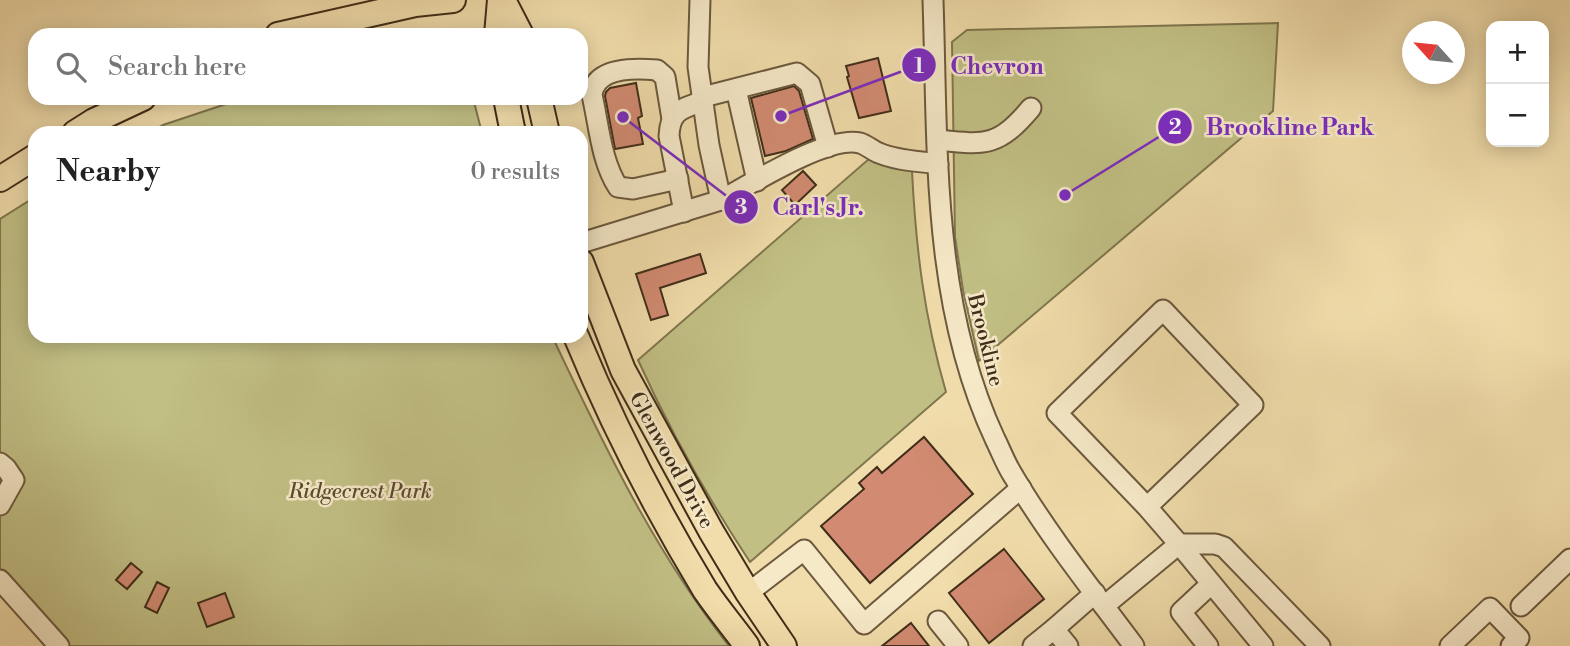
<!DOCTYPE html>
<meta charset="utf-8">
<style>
body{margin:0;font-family:"Libre Bodoni",serif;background:#f6f6f6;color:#222}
.controls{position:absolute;right:21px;top:21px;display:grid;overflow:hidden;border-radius:14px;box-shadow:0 4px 18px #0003}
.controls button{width:63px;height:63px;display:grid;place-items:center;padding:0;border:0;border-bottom:2px solid #e0e0e0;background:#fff;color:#222;font:35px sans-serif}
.compass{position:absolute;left:1402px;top:21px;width:63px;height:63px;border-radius:50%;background:#fff;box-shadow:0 4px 18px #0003;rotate:297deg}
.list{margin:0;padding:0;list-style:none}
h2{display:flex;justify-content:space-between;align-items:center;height:91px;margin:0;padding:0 28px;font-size:30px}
h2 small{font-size:23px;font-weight:400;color:#767676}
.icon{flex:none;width:38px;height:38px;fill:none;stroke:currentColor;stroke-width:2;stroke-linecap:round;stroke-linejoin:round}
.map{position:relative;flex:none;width:1570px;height:646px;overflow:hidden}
.search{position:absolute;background:#fff;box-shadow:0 4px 18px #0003;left:28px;top:28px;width:560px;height:77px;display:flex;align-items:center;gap:18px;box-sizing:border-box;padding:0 24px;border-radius:21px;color:#767676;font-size:26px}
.panel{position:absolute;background:#fff;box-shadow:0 4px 18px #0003;left:28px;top:126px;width:560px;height:217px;border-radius:21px}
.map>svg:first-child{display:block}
</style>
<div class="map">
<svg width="1570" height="646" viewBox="0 0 1570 646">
<rect width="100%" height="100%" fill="#f1ddab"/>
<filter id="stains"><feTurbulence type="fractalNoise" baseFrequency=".00286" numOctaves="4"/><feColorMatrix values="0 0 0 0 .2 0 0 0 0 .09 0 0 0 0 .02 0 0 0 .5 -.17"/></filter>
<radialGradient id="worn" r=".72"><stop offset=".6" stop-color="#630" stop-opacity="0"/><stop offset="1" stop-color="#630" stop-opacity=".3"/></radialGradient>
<!-- green -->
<g fill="#c1bf84" stroke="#80764e" stroke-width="2">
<path d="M 1278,23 L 1273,111 L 979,361 L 963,290 L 955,237 L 952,42 L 967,30 Z"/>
<path d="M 244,98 L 473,98 L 482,133 L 149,133 L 163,125 Z"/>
<path d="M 870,158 L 912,171 C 916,250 924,316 946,392 L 750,562 C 707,497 670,431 638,360 Z"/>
<path d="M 35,197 L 35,336 L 552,336 C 603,444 655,552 729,646 L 63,646 L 0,574 L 0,219 Z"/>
</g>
<!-- building -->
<g fill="#d28b72" stroke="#402d19" stroke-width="2">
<path d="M 878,58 L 891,111 L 859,118 L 847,77 L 849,76 L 846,66 Z"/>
<path d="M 636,83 L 642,116 L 638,118 L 643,144 L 615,149 L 605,96 L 606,92 L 610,88 Z"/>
<path d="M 794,86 L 799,91 L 813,139 L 786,151 L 765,156 L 751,98 Z"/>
<path d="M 803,171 L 816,185 L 795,205 L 782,190 Z"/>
<path d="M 700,254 L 706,273 L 660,288 L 668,315 L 651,320 L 636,274 Z"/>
<path d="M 924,437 L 973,494 L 870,583 L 821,526 L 864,489 L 859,483 L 877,467 L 882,473 Z"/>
<path d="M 1004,549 L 1044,599 L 989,643 L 949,593 Z"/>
<path d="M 131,563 L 142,572 L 127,589 L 116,580 Z"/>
<path d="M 157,582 L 169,588 L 157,613 L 145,607 Z"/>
<path d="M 225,593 L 234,617 L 207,627 L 198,603 Z"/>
<path d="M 911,623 L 929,646 L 882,646 Z"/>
</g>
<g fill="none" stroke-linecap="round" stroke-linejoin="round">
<!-- minor casing -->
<g stroke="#6c593e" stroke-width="23">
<g id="minor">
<path d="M 933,0 C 938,148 931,302 995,439 C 1001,451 1006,465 1014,477 C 1049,536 1093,591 1134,646"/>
<path d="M 736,89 L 757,181"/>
<path d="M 703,97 L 797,73 L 810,84 L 828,147"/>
<path d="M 672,119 L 665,77 L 657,70 C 635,68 595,67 592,95 C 599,125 601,161 618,187 L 633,189 L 678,179"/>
<path d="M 938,140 C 986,145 998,147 1031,108"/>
<path d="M 721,200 C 751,184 828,135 860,143 C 867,145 873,151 879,153 C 898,161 919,161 938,164"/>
<path d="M 684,212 L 669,136 C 670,110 682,109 703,101"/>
<path d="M 581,243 L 721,200 L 709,145 L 698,67 L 700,0"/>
<path d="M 0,463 L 6,468 L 14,480 L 0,505"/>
<path d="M 1179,544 L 1215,544 L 1224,547 L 1320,646"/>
<path d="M 1179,544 L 1263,646"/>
<path d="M 0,580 L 59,646"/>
<path d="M 748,593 L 804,550 L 864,624 L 1021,488"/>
<path d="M 1104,606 L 1179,544 L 1147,507 L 1057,413 L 1163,310 L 1253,405 L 1147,507"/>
<path d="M 1521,606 L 1570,559"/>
<path d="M 938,621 L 958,646"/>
<path d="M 1033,646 L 1054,629"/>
<path d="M 1068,646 L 1054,629 L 1095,593"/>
<path d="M 1208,646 L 1181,612 L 1211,584"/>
<path d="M 1450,646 L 1490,608 L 1519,638 L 1511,646"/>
</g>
</g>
<!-- major casing -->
<g stroke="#402d19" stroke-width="28">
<g id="major">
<path d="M 503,0 L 521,35"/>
<path d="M 278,35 L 415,4 L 453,0"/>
<path d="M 497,35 L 500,0"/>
<path d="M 506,98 L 513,133"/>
<path d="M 539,98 L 547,133"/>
<path d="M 75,133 L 94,121 L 143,98"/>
<path d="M 0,179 L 35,157"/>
<path d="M 581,262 L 623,370 L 711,531 L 748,593 L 784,646"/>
<path d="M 576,336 C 612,423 656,509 705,590 C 718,609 733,627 747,646"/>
</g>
</g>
<!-- minor -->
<use href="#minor" stroke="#f6e9c8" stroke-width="19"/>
<!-- major -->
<use href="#major" stroke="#f1ddab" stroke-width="24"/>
</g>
<g text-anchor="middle" stroke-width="5" stroke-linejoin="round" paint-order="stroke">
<!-- street labels -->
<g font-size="21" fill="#402d19" stroke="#f6e9c8">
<text transform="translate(986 340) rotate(76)" y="7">Brookline</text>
<text transform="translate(672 460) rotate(61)" y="7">Glenwood Drive</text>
</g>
<!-- park labels -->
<g font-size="21" font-style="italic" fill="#5a4a2e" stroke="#f6e9c8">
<text x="360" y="498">Ridgecrest Park</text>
</g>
</g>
<!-- callouts -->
<path fill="none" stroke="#7b2cbf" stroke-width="2.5" d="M781 116L919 65M1065 195L1175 127M623 117L741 207"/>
<g fill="#7b2cbf" stroke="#f6e9c8" stroke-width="2.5">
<circle cx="781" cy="116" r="7"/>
<circle cx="1065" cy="195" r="7"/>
<circle cx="623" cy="117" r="7"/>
<circle cx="919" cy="65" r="18"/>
<circle cx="1175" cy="127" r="18"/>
<circle cx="741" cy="207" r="18"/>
</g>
<g font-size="21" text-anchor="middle" font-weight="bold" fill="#fff">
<text x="919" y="73">1</text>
<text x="1175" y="134">2</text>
<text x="741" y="214">3</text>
</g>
<g font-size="23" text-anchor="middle" font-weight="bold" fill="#7b2cbf" stroke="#f6e9c8" stroke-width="5" stroke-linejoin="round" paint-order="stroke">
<text x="997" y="74">Chevron</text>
<text x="1290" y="135">Brookline Park</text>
<text x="818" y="215">Carl's Jr.</text>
</g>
<rect width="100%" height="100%" filter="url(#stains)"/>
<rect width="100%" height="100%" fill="url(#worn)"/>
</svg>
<div class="controls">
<button>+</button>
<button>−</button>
</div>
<svg class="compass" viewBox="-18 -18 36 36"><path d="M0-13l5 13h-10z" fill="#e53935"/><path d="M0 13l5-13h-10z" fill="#767676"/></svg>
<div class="search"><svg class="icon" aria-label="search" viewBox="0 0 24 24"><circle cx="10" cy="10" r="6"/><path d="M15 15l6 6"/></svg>Search here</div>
<section class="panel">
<h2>Nearby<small>0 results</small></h2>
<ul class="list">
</ul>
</section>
</div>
